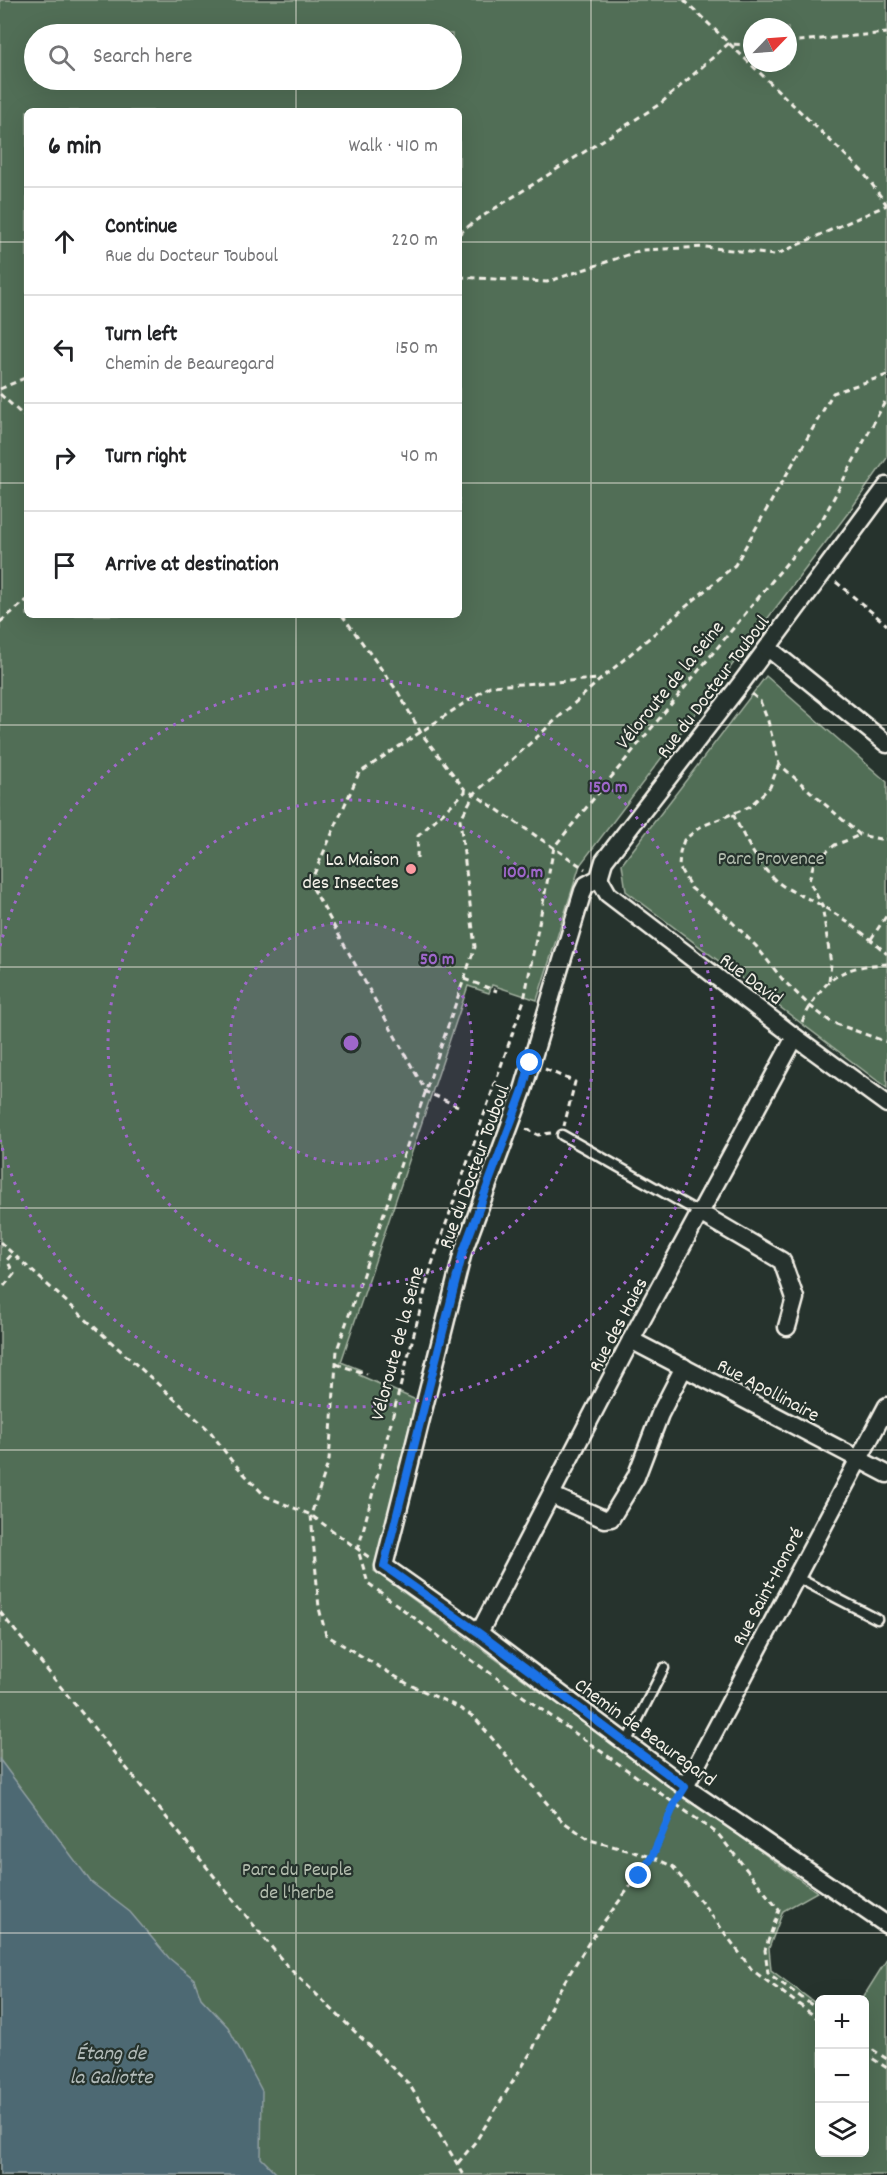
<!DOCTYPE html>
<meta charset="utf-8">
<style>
body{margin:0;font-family:Dekko,sans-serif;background:#f2f2f2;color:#202124}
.controls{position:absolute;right:18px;bottom:18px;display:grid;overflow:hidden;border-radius:9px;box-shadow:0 6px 24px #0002}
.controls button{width:54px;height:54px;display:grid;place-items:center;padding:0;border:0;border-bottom:2px solid #e0e0e0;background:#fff;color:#202124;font:30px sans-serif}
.compass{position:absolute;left:743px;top:18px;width:54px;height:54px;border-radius:50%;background:#fff;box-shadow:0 6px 24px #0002;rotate:65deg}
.stop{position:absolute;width:18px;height:18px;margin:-14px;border:4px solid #1a73e8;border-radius:50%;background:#fff}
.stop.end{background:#1a73e8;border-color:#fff;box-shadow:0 2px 6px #0008}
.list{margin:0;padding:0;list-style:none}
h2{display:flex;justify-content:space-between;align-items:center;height:78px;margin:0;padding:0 24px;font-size:26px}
h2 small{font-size:20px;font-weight:400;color:#757577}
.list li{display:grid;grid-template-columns:39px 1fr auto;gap:18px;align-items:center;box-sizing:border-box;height:108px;padding:0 24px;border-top:2px solid #e0e0e0}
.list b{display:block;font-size:22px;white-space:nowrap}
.list p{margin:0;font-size:20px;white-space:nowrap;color:#757577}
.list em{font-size:20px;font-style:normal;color:#757577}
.icon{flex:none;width:33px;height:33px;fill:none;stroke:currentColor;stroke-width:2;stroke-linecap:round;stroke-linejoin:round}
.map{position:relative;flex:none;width:887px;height:2175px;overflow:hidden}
.search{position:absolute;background:#fff;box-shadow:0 6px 24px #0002;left:24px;top:24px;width:438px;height:66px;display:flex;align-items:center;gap:15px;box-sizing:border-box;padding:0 21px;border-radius:33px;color:#757577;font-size:22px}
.panel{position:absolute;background:#fff;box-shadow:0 6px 24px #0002;left:24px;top:108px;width:438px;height:510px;border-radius:9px}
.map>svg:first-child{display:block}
</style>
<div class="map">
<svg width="887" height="2175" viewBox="0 0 887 2175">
<rect width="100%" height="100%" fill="#26332d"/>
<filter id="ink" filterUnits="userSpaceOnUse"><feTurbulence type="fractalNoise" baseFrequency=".0167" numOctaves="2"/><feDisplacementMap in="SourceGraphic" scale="12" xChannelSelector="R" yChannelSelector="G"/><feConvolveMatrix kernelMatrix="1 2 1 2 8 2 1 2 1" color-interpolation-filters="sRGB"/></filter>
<g filter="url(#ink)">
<!-- green -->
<g fill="#516e56" stroke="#a2b09f" stroke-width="1.5" fill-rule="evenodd">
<path d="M 0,0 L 887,0 L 887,458 L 851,509 L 580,865 L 537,1000 L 492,985 L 489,993 L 468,986 L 341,1362 L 361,1370 L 359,1375 L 416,1400 L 374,1571 L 817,1892 L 783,1911 L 769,1948 L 771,1970 L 819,2006 L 820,2152 L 864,2152 L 864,2000 L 862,1999 L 887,1959 L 887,2175 L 0,2175 ZM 752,27 L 788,27 L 788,63 L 752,63 ZM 34,34 L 452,34 L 452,80 L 34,80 ZM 27,111 L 459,111 L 459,615 L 27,615 Z"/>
<path d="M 766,676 L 887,782 L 887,1088 L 626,891 L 622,864 Z"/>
</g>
<!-- water -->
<path fill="#4e6973" stroke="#909fa2" stroke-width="1.5" d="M 0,1760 L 91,1882 L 130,1912 L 169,1958 L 194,1979 L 201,1998 L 228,2027 L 262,2091 L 261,2158 L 278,2175 L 0,2175 Z"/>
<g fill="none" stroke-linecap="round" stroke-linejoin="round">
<!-- service casing -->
<g stroke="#f4f1e8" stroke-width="13">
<g id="service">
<path d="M 562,1135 L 700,1213"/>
<path d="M 796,1577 L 877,1619"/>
<path d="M 626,1743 L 664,1668"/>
</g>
</g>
<!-- minor casing -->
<g stroke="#f4f1e8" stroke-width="21">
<g id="minor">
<path d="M 887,486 L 742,682 L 604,861 L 599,878 L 586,885 L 583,891 L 523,1090 L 463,1252 L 384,1566 L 479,1633 L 685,1787 L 887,1925"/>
<path d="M 768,648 L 887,744"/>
<path d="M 599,878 L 608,894 L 795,1037 L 887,1104"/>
<path d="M 700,1213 L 782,1261 L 795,1298 L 787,1327"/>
<path d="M 631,1340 L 887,1474"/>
<path d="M 551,1495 L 604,1519 L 611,1518 L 636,1477 L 660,1414 L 684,1367"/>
<path d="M 479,1633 L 631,1340 L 795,1037"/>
<path d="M 685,1787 L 887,1406"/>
</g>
</g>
<!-- path -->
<g stroke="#f4f1e8" stroke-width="3" stroke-dasharray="6 4.5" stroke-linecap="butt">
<path d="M 684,0 L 863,172 L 887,205"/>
<path d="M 788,42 L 887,33"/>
<path d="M 459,234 L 475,221 L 660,104 L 728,44 L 752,45"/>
<path d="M 459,277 L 547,282 L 642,250 L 705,247 L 775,255 L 887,205"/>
<path d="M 0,389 L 27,377"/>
<path d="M 0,394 L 27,419"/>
<path d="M 836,582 L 887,625"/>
<path d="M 342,615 L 398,692 L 421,733 L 466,791 L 474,794 L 585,869"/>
<path d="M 0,622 L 27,600"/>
<path d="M 752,694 L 760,701 L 768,721 L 779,764 L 860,835 L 880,839 L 887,839"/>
<path d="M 779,764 L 770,787 L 749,807 L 700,827 L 684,840 L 680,852 L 679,867 L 691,888 L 727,917 L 756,946 L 783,980 L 810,1006 L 831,1022 L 887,1042"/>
<path d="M 733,814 C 743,835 755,860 772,877 C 785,891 808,897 824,907 C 846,920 868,936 887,954"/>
<path d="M 417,858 L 418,836 L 466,791"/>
<path d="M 871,939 L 887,915"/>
<path d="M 464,979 L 497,991"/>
<path d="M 829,981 L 831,964 L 822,905 L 809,881 L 814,862 L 835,845 L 860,835"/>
<path d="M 802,1022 C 823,979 839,966 887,964"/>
<path d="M 545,1069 L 575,1082 L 564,1126"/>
<path d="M 458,1106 L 426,1092 L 310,883 L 359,773 L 490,686 L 599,679"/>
<path d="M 526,1129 L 538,1135 L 551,1133"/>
<path d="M 0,1242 L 210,1431 L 231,1460 L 265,1496 L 311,1515 L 370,1558"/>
<path d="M 4,1286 L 14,1274 L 7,1260 L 13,1253"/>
<path d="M 336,1364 L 367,1374"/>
<path d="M 0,1612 L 286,1965 L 409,2084 L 464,2175"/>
<path d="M 820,2011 L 768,1973 L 765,1950 L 779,1910 L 718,1834 L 453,1647 L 368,1583 L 358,1550 L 432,1264 L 524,1000 L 554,847 L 822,520 L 887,398"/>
<path d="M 820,2020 L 752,1970 L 710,1913 L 672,1866 L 652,1857 L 590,1840 L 562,1821 L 474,1717 L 456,1706 L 408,1684 L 326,1635 L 319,1608 L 311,1515 L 329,1460 L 337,1350 L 475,947 L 460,820 L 474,794 L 601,679 L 735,565 L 833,393 L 887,375"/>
<path d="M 864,2044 L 887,2059"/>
<path d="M 864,2053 L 887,2068"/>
<path d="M 458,2163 L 476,2141 L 533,2049 L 555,1997 L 591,1939 L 652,1857 L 676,1801"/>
</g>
<!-- service -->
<use href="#service" stroke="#26332d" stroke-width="8"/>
<!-- minor -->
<use href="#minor" stroke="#26332d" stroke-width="16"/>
</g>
</g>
<g fill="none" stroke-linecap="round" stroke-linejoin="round" filter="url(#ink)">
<!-- route -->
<path stroke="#1a73e8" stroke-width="8" d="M 530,1063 L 523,1090 L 463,1252 L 384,1566 L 479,1633 L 685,1787 L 675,1803 L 652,1857 L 639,1876"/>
</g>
<!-- grid -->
<path fill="none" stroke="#f4f1e8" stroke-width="1.5" stroke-opacity="0.55" d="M 296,0 L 296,34M 591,0 L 591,2175M 296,80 L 296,111M 0,242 L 27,242M 459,242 L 887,242M 0,483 L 27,483M 459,483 L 887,483M 296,615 L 296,2175M 0,725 L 887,725M 0,967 L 887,967M 0,1208 L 887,1208M 0,1450 L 887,1450M 0,1692 L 887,1692M 0,1933 L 887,1933"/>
<!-- distance rings -->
<circle cx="351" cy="1043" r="121" fill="#9f67cb" fill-opacity=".12"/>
<g fill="none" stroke="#9f67cb" stroke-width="3" stroke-dasharray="3 6">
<circle cx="351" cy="1043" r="121"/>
<circle cx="351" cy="1043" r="243"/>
<path d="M0 946A364 364 0 1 1 0 1140"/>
</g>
<!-- markers -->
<circle fill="#ff9aa2" stroke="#26332d" stroke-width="2" cx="411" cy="869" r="6"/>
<g text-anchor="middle" stroke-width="4.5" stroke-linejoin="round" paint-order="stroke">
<!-- street labels -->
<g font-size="20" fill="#f4f1e8" stroke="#26332d">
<text transform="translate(669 684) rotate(-51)" y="7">Véloroute de la Seine</text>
<text transform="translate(712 686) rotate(-53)" y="7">Rue du Docteur Touboul</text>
<text transform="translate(752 978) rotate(37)" y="7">Rue David</text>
<text transform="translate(473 1166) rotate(-70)" y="7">Rue du Docteur Touboul</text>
<text transform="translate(617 1324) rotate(-62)" y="7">Rue des Haies</text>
<text transform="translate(396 1343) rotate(-75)" y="7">Véloroute de la Seine</text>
<text transform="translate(769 1389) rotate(28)" y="7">Rue Apollinaire</text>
<text transform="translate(767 1586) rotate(-62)" y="7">Rue Saint-Honoré</text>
<text transform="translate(646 1731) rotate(36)" y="7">Chemin de Beauregard</text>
</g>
<!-- park labels -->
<g font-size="20" fill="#b3bdae" stroke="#26332d">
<text x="771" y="864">Parc Provence</text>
<text x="297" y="1875">Parc du Peuple<tspan x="297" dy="23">de l'herbe</tspan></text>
</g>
<!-- poi labels -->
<g font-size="20" fill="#f4f1e8" stroke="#26332d" text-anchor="end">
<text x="399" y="865">La Maison<tspan x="399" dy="23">des Insectes</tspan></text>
</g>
<!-- water labels -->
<g font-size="21" font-style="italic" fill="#b2bbb9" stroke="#26332d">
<text x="111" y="2059">Étang de<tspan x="111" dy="24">la Galiotte</tspan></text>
</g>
</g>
<circle cx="351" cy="1043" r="9" fill="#9f67cb" stroke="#26332d" stroke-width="3"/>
<g font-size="18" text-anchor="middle" font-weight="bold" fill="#9f67cb" stroke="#26332d" stroke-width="4.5" stroke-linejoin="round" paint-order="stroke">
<text x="608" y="792">150 m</text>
<text x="523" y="877">100 m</text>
<text x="437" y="964">50 m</text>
</g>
</svg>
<div class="controls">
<button>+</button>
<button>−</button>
<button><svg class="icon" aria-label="layers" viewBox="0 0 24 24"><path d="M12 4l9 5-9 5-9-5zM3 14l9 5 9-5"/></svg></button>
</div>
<svg class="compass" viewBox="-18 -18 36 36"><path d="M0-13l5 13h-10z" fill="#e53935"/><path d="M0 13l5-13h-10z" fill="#757577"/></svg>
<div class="stop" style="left:530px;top:1063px"></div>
<div class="stop end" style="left:639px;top:1876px"></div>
<div class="search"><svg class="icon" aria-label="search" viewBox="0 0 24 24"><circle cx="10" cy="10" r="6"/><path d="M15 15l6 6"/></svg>Search here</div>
<section class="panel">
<h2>6 min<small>Walk · 410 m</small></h2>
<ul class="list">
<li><svg class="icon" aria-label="ahead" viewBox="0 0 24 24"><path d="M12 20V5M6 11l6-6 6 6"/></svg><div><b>Continue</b><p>Rue du Docteur Touboul</p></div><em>220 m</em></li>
<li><svg class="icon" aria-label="left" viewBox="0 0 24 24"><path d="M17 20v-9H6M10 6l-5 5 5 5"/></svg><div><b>Turn left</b><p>Chemin de Beauregard</p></div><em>150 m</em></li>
<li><svg class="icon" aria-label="right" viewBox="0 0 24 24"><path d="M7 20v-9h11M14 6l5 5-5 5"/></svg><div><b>Turn right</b></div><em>40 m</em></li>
<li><svg class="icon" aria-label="arrive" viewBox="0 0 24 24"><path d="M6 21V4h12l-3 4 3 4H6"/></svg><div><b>Arrive at destination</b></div></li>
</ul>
</section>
</div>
